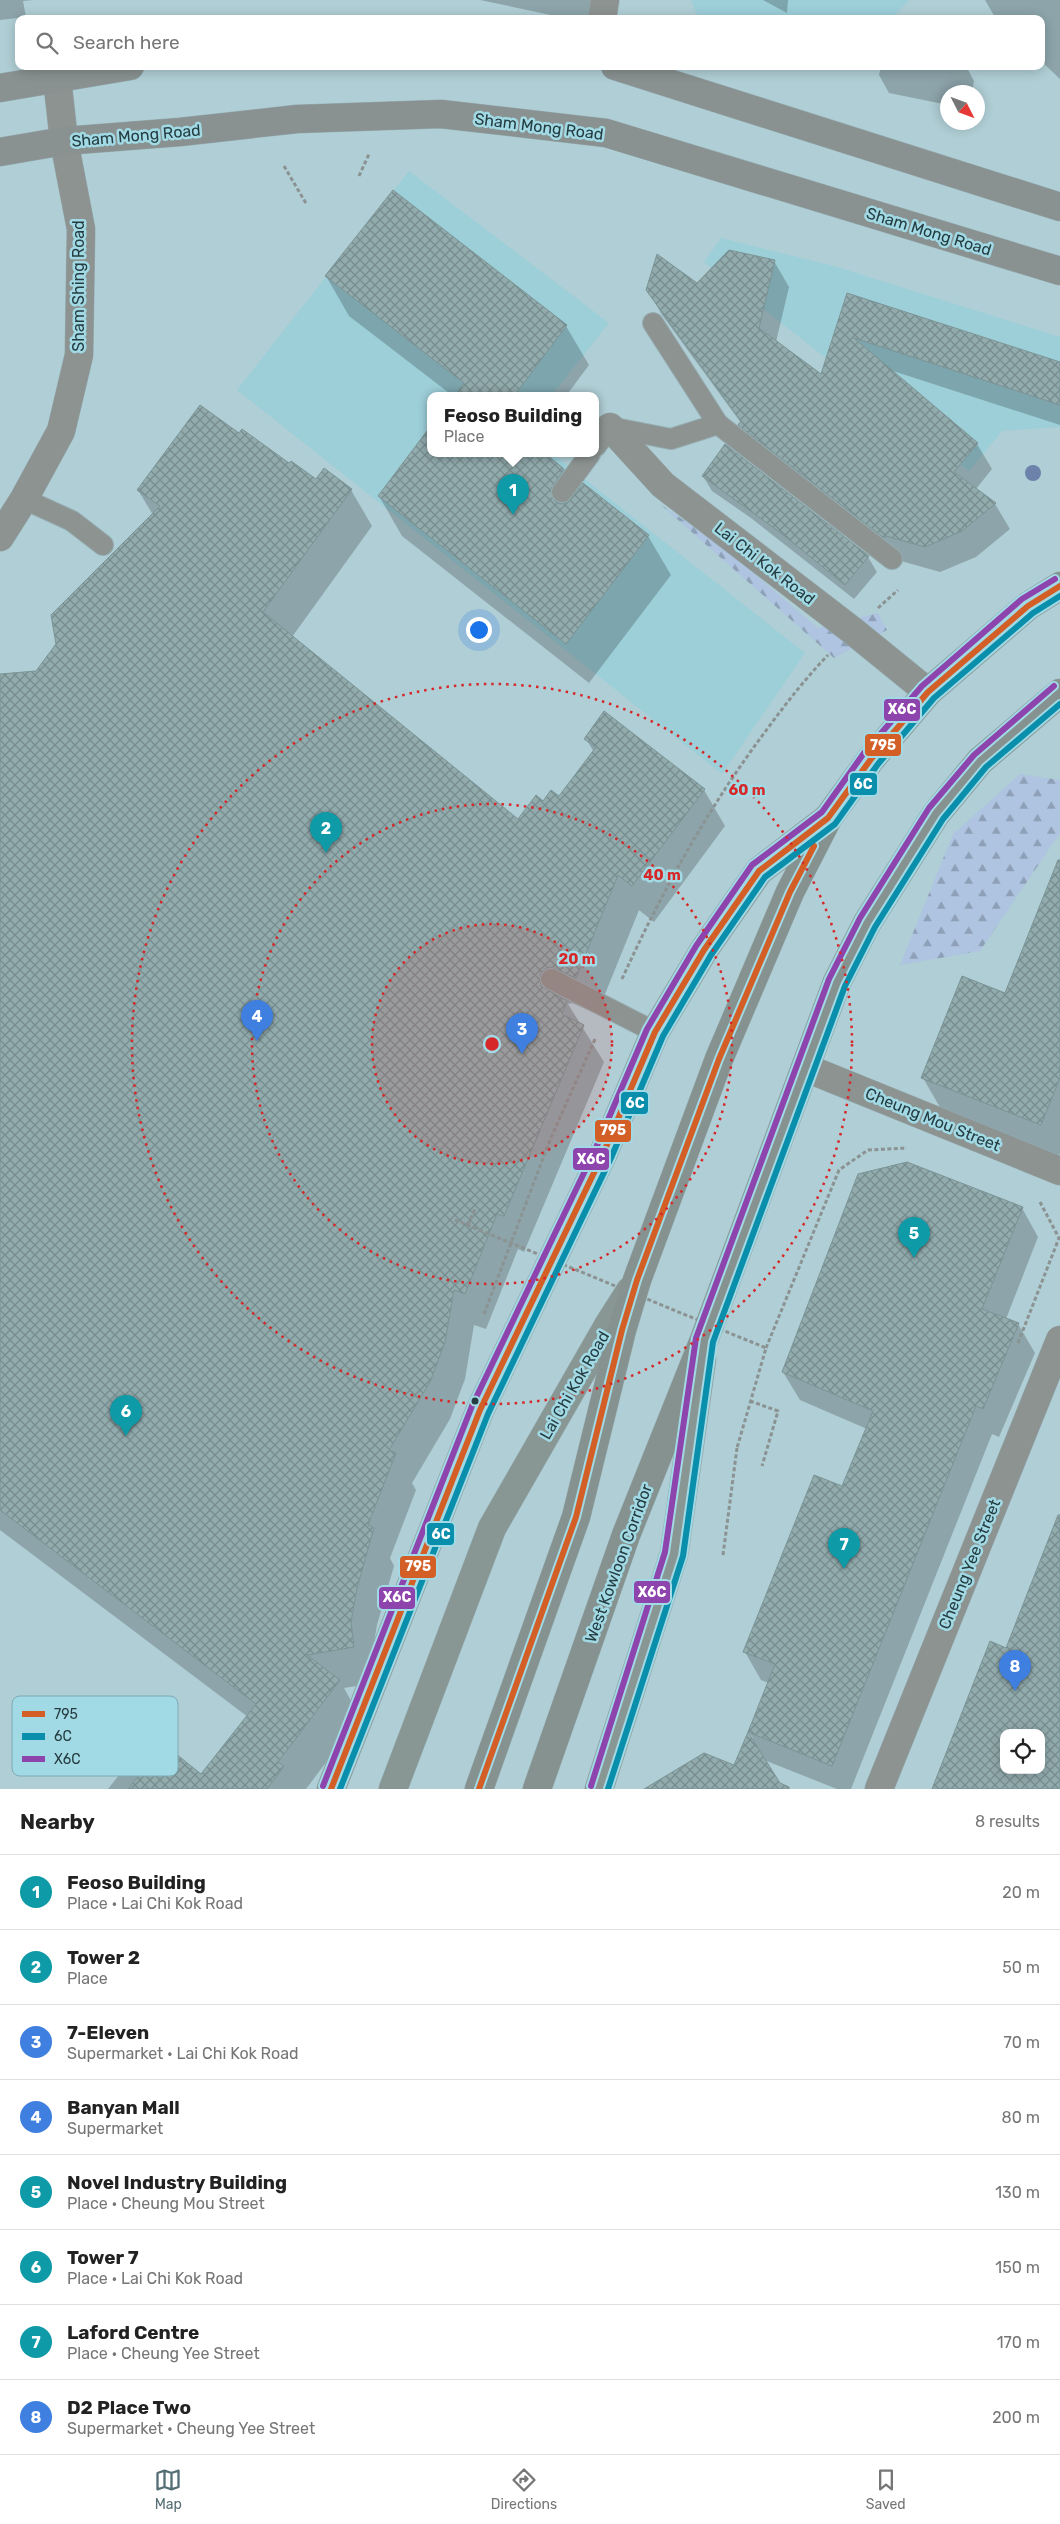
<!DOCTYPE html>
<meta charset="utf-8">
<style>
body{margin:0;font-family:Rubik,sans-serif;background:#f6f6f6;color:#222}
.controls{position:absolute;right:15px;bottom:15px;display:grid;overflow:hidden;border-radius:10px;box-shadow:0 2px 12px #0003}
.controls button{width:45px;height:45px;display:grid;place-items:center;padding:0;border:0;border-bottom:1px solid #e0e0e0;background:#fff;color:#222;font:25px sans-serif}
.compass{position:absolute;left:940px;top:85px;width:45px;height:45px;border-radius:50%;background:#fff;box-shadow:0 2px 12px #0003;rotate:132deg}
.you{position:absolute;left:478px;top:629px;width:18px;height:18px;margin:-12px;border:4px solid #fff;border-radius:50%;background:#1a73e8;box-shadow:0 0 0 8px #1a73e833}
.badge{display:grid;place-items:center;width:32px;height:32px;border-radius:50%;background:#566f75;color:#fff;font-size:16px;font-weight:700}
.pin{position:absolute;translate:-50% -41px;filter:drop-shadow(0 1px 2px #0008)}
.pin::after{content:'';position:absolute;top:26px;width:18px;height:15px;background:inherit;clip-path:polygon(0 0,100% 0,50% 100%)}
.popup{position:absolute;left:427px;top:392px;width:172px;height:65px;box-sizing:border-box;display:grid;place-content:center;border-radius:10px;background:#fff;filter:drop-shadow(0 1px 4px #0005);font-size:16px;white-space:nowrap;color:#767676}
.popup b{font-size:19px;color:#222}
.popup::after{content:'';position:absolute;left:50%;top:100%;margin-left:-10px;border:10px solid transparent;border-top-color:#fff}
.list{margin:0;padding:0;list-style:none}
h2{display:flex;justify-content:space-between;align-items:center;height:65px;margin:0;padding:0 20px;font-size:21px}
h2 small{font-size:16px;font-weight:400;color:#767676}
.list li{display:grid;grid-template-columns:32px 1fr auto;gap:15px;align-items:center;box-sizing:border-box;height:75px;padding:0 20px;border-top:1px solid #e0e0e0}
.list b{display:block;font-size:19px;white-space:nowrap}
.list p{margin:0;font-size:16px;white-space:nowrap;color:#767676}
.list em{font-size:16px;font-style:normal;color:#767676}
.icon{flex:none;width:28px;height:28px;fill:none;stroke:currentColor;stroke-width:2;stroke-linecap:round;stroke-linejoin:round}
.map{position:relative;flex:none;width:1060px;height:1789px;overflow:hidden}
.search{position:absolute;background:#fff;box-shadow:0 2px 12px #0003;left:15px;right:15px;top:15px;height:55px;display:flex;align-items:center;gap:12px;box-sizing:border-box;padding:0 18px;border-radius:10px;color:#767676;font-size:19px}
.sheet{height:665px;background:#fff}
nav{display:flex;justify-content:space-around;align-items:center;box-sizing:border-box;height:70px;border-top:1px solid #e0e0e0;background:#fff;font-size:14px;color:#767676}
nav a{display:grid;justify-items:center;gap:2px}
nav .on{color:#566f75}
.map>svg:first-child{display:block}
</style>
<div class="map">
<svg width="1060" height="1789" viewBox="0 0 1060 1789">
<defs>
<pattern id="forest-firs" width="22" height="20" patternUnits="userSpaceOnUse" patternTransform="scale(1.25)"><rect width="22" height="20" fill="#aec4e0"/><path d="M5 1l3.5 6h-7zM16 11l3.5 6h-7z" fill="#8da0b7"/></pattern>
<pattern id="building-cross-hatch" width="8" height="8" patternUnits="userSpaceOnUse" patternTransform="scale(1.25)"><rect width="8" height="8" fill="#92abad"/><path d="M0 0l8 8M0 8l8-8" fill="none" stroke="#778c8e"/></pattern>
</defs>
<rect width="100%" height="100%" fill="#b0ced5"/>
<!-- built -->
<g fill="#9dcfd9">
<path d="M 691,0 L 909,0 L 891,19 L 699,19 Z"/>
<path d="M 409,171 L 609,323 L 551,396 L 430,396 L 430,454 L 553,454 L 805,653 L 722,774 L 237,390 Z"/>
<path d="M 721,238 L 834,266 L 1060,337 L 1060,427 L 1002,431 L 969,471 L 704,262 Z"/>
</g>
<!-- forest -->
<g fill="url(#forest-firs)">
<path d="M 660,504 L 722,546 L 818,628 L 878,613 L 887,630 L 834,658 Z"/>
<path d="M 1020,774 L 1060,780 L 1060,833 L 980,951 L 900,965 L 953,834 Z"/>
</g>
<!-- shadow -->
<g fill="#0003">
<path d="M 0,0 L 33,0 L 23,1 L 26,17 L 0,20 Z"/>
<path d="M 480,0 L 602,0 L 598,19 L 570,19 Z"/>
<path d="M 763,0 L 788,0 L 787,13 Z"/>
<path d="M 985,0 L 1060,0 L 1060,79 L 1041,61 L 1041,19 L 996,19 Z"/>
<path d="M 881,66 L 966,66 L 974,81 L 972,92 L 948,92 L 948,105 L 889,93 L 879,75 Z"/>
<path d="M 774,261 L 789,287 L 776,342 L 821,376 L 848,294 L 1060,363 L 1060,425 L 890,370 L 977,444 L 992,469 L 976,489 L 995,504 L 1010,529 L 976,557 L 940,572 L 901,561 L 755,450 L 741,423 L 662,315 L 647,289 L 697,285 Z"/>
<path d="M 326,276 L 566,326 L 589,365 L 566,396 L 453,396 L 349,316 Z"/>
<path d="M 430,429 L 430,454 L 543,454 L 564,469 L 577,493 L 648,536 L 671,575 L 589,683 L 402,536 L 379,496 Z"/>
<path d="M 240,434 L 317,481 L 351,490 L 372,526 L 292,637 L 518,821 L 543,802 L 559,797 L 594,752 L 586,739 L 704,790 L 725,826 L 654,922 L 639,910 L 597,1014 L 572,1003 L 568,1004 L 604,1062 L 524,1252 L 518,1249 L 486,1329 L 474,1325 L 465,1379 L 450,1419 L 412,1483 L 416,1490 L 390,1558 L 394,1566 L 377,1625 L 371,1659 L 374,1683 L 344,1688 L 360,1717 L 306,1789 L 108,1789 L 145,1742 L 165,1757 L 202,1776 L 248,1717 L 0,1530 L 0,681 L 37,672 L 153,515 L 138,490 Z"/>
<path d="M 725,446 L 868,557 L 877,572 L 854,599 L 751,518 L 712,491 L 703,476 Z"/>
<path d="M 1060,859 L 1060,1153 L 1059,1156 L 941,1109 L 923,1078 L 1006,995 Z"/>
<path d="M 1022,1208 L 1038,1237 L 1006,1319 L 1018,1324 L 1035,1353 L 999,1437 L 992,1434 L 851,1789 L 837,1789 L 764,1760 L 782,1789 L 669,1789 L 735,1767 L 753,1738 L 749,1732 L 769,1683 L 761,1680 L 745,1652 L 843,1488 L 867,1429 L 800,1400 L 783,1372 Z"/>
</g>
<!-- building -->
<g fill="url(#building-cross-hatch)" stroke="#7b9496" fill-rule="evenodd">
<path d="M 393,190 L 567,325 L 514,396 L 454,396 L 464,383 L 325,276 Z"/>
<path d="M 729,250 L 775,260 L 759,328 L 821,374 L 847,293 L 1060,362 L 1060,405 L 854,338 L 978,443 L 954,472 L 996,503 L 962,531 L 925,547 L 886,536 L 884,538 L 738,425 L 741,421 L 646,290 L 657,254 L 697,283 Z"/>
<path d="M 200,405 L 239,433 L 242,429 L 289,463 L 291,461 L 316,479 L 324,468 L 352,489 L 263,612 L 518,819 L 536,795 L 543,801 L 551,790 L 559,796 L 596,747 L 584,739 L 604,711 L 705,789 L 632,886 L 618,875 L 576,978 L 551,967 L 545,969 L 540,974 L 541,986 L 567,1001 L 562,1014 L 584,1025 L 504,1216 L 497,1214 L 465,1294 L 454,1290 L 445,1342 L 430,1382 L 389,1450 L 396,1453 L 368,1525 L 374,1528 L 357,1588 L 351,1622 L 354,1647 L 307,1655 L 340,1680 L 278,1762 L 284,1766 L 267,1789 L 128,1789 L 159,1751 L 165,1755 L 170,1749 L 201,1774 L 256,1704 L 0,1510 L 0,674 L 36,671 L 56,644 L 51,615 L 160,506 L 137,490 Z"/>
<path d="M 430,427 L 430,454 L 546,454 L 564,469 L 550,490 L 555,501 L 560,504 L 567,503 L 583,483 L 649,535 L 566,644 L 378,496 Z"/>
<path d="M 725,444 L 869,556 L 845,585 L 781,533 L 702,476 Z"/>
<path d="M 1058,860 L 1060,860 L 1060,1078 L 1041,1125 L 921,1078 L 962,976 L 1005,993 Z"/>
<path d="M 907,1162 L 1023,1207 L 982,1309 L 1019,1323 L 983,1409 L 976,1406 L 832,1766 L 748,1732 L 775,1664 L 743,1652 L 814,1475 L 842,1486 L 873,1411 L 782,1372 L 858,1174 Z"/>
<path d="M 1058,1515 L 1060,1515 L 1060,1789 L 932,1789 L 990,1641 L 1006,1648 ZM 1004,1733 L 1041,1733 L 1041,1770 L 1004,1770 Z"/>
<path d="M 748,1732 L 780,1783 L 789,1787 L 789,1789 L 644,1789 L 704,1753 L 734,1765 Z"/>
</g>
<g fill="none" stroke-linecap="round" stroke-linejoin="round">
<!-- lane casing -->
<g stroke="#95acb1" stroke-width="22">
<g id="lane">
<path d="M 653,323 L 718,424 L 892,559"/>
<path d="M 596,446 L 610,427 L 671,439 L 718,424"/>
<path d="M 562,492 L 590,454"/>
<path d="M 24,499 L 72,521 L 103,545"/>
<path d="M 551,979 L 655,1032"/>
</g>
</g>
<!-- street casing -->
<g stroke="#95acb1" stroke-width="29">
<g id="street">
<path d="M 602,19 L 605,0"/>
<path d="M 610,427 L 663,485 L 853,631 L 928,692"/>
<path d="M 0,537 L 24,499 L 61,431 L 79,355 L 81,229 L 64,141 L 57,78"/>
<path d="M 806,1068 L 1060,1171"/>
<path d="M 331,1789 L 480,1410 L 603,1154 L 655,1032 L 704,950 L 759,871 L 828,818"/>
<path d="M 879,1789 L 1060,1340"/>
</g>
</g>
<!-- secondary casing -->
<g stroke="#95acb1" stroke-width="29">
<g id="secondary">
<path d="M 615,66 L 1060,207"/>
<path d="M 0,88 L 130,66"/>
<path d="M 0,152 L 64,141 L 180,132 L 297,119 L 441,114 L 606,133 L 1060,271"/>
</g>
</g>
<!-- primary casing -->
<g stroke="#95acb1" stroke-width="29">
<g id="primary">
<path d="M 393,1789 L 492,1528 L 609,1324 L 630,1291"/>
<path d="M 599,1789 L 674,1554 L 702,1359"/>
</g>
</g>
<!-- highway casing -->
<g stroke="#95acb1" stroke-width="29">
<g id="highway">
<path d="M 479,1789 L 576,1517 L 622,1330 L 637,1280 L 719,1059 L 790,892 L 828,818 L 871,759 L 928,692 L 1028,606 L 1060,586"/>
<path d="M 537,1789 L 626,1535 L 704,1340 L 837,982 L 867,923 L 936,814 L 980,761 L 1060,693"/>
</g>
</g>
<!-- path -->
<g stroke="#8b9292" stroke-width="3" stroke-dasharray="4 2.5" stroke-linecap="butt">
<path d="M 284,166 L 307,205"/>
<path d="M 359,176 L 369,154"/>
<path d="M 878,608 L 898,590"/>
<path d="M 622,979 C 662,891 709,806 768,728 C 787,702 806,678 828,655"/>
<path d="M 468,1225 L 475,1209"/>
<path d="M 484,1314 L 550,1140 L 596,1037"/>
<path d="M 1018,1343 L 1059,1238 L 1040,1202"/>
<path d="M 766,1348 L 839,1170 L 868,1150 L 907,1148"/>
<path d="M 750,1401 L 778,1411 L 762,1466"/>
<path d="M 723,1555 L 737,1448"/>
</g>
<!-- lane -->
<use href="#lane" stroke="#8c9391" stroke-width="20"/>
<!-- street -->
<use href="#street" stroke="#8c9391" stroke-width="28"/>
<!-- secondary -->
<use href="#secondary" stroke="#899291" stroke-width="28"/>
<!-- primary -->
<use href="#primary" stroke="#899794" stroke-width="28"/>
<!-- highway -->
<use href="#highway" stroke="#85928f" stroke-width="28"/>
<!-- path-bridge -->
<path stroke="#8b9292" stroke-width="3" stroke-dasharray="4 2.5" stroke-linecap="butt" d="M 455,1220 L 766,1348 L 737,1448"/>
<!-- bus-1 casing -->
<g stroke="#a1d9e4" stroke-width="10">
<g id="bus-1">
<path d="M 331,1789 L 480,1410 L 603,1154 L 655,1032 L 704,950 L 759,871 L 828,818 L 871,759 L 928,692 L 1028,606 L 1060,586"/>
<path d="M 479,1789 L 576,1517 L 622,1330 L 637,1280 L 719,1059 L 790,892 L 814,846"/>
</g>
</g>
<!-- bus-2 casing -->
<g stroke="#a1d9e4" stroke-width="10">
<g id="bus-2">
<path d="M 340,1789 L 488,1414 L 611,1158 L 663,1036 L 711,955 L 765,877 L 835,824 L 878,764 L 934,698 L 1033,613 L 1060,596"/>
<path d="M 608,1789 L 683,1556 L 713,1342 L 845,986 L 875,927 L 943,819 L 986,767 L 1060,704"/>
</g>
</g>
<!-- bus-3 casing -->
<g stroke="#a1d9e4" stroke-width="10">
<g id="bus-3">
<path d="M 323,1786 L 472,1406 L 595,1150 L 647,1029 L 696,946 L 752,865 L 822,812 L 864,753 L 922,686 L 1022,599 L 1055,579"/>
<path d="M 591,1786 L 665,1552 L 696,1338 L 829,979 L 860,918 L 929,808 L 974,755 L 1054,686"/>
</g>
</g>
<!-- bus-1 -->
<use href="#bus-1" stroke="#d35f27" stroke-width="6"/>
<!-- bus-2 -->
<use href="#bus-2" stroke="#098eab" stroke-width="6"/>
<!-- bus-3 -->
<use href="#bus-3" stroke="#8e44ad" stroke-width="6"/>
</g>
<!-- trees -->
<circle fill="#6c82aa" cx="1033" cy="473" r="8"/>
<!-- distance rings -->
<circle cx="492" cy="1044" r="120" fill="#d62828" fill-opacity=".12"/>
<g fill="none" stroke="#d62828" stroke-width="2.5" stroke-dasharray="2.5 5">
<circle cx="492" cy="1044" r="120"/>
<circle cx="492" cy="1044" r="240"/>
<circle cx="492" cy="1044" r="360"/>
</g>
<!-- markers -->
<circle fill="#253c41" stroke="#a1d9e4" stroke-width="2" cx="475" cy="1401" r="4.5"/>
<g text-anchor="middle" stroke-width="5" stroke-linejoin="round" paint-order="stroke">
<!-- street labels -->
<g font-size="16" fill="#253c41" stroke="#a1d9e4">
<text transform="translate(539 126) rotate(7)" y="6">Sham Mong Road</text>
<text transform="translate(136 135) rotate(-5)" y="6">Sham Mong Road</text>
<text transform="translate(929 231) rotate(17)" y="6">Sham Mong Road</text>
<text transform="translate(78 286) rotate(-90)" y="6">Sham Shing Road</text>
<text transform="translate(765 563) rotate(38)" y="6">Lai Chi Kok Road</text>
<text transform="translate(933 1119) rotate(22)" y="6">Cheung Mou Street</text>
<text transform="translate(574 1385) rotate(-60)" y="6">Lai Chi Kok Road</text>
<text transform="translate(618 1563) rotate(-70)" y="6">West Kowloon Corridor</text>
<text transform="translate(969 1564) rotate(-68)" y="6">Cheung Yee Street</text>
</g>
</g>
<!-- legend -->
<rect x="12" y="1696" width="166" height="80" rx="8" fill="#a1d9e4" stroke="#7caab3" stroke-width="1"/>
<rect x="22" y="1711" width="23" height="6" fill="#d35f27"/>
<rect x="22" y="1733" width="23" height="7" fill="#098eab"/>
<rect x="22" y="1756" width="23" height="6" fill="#8e44ad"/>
<g font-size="14" fill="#253c41">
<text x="54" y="1719">795</text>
<text x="54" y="1741">6C</text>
<text x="54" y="1764">X6C</text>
</g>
<circle cx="492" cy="1044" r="8" fill="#d62828" stroke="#a1d9e4" stroke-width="2.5"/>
<g font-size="15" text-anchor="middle" font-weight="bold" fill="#d62828" stroke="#a1d9e4" stroke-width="5" stroke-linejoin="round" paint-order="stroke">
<text x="747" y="795">60 m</text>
<text x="662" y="880">40 m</text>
<text x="577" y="964">20 m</text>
</g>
<g stroke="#a1d9e4" stroke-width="2">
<rect x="883" y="698" width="38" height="24" rx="5" fill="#8e44ad"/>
<rect x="864" y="733" width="38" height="24" rx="5" fill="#d35f27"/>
<rect x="849" y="772" width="29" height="24" rx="5" fill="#098eab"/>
<rect x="620" y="1091" width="29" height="24" rx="5" fill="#098eab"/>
<rect x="594" y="1119" width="38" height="24" rx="5" fill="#d35f27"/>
<rect x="572" y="1147" width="38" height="24" rx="5" fill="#8e44ad"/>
<rect x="426" y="1522" width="29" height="24" rx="5" fill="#098eab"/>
<rect x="399" y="1555" width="38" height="24" rx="5" fill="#d35f27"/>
<rect x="633" y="1580" width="38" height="24" rx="5" fill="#8e44ad"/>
<rect x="378" y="1586" width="38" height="24" rx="5" fill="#8e44ad"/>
</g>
<g font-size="14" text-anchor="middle" font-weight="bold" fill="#fff">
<text x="902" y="714">X6C</text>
<text x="883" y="750">795</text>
<text x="863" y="789">6C</text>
<text x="635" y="1108">6C</text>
<text x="613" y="1135">795</text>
<text x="591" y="1164">X6C</text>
<text x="441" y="1539">6C</text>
<text x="418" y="1571">795</text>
<text x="652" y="1597">X6C</text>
<text x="397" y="1602">X6C</text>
</g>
</svg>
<div class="controls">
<button><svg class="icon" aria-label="locate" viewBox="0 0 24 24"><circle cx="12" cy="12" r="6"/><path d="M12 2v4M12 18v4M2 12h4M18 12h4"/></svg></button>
</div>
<svg class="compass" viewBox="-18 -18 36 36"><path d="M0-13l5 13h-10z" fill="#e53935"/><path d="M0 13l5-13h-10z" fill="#767676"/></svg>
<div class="you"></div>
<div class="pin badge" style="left:513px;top:515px;background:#0f9aa8">1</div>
<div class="popup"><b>Feoso Building</b>Place</div>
<div class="pin badge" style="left:326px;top:853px;background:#0f9aa8">2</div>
<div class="pin badge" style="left:522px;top:1054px;background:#3f7fe0">3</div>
<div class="pin badge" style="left:257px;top:1041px;background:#3f7fe0">4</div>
<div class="pin badge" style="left:914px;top:1258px;background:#0f9aa8">5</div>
<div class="pin badge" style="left:126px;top:1436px;background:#0f9aa8">6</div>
<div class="pin badge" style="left:844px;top:1569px;background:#0f9aa8">7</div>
<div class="pin badge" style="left:1015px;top:1691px;background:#3f7fe0">8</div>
<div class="search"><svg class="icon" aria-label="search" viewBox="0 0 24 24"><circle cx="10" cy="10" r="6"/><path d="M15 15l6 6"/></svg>Search here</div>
</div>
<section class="sheet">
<h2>Nearby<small>8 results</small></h2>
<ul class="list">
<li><span class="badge" style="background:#0f9aa8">1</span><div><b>Feoso Building</b><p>Place · Lai Chi Kok Road</p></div><em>20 m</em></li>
<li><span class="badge" style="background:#0f9aa8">2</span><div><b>Tower 2</b><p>Place</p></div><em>50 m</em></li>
<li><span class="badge" style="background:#3f7fe0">3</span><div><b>7-Eleven</b><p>Supermarket · Lai Chi Kok Road</p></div><em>70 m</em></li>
<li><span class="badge" style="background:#3f7fe0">4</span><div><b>Banyan Mall</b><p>Supermarket</p></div><em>80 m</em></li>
<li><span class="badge" style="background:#0f9aa8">5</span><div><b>Novel Industry Building</b><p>Place · Cheung Mou Street</p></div><em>130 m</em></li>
<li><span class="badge" style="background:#0f9aa8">6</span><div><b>Tower 7</b><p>Place · Lai Chi Kok Road</p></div><em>150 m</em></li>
<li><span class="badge" style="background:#0f9aa8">7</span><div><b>Laford Centre</b><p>Place · Cheung Yee Street</p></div><em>170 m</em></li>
<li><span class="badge" style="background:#3f7fe0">8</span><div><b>D2 Place Two</b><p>Supermarket · Cheung Yee Street</p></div><em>200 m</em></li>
</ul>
</section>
<nav>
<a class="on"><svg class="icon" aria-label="map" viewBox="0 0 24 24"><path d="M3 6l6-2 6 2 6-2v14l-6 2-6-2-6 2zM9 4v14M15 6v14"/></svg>Map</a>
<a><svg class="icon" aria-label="directions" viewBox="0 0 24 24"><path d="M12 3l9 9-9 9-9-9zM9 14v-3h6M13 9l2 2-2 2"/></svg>Directions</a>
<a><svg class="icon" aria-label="saved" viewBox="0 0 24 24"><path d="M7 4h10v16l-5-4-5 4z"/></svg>Saved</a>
</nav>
